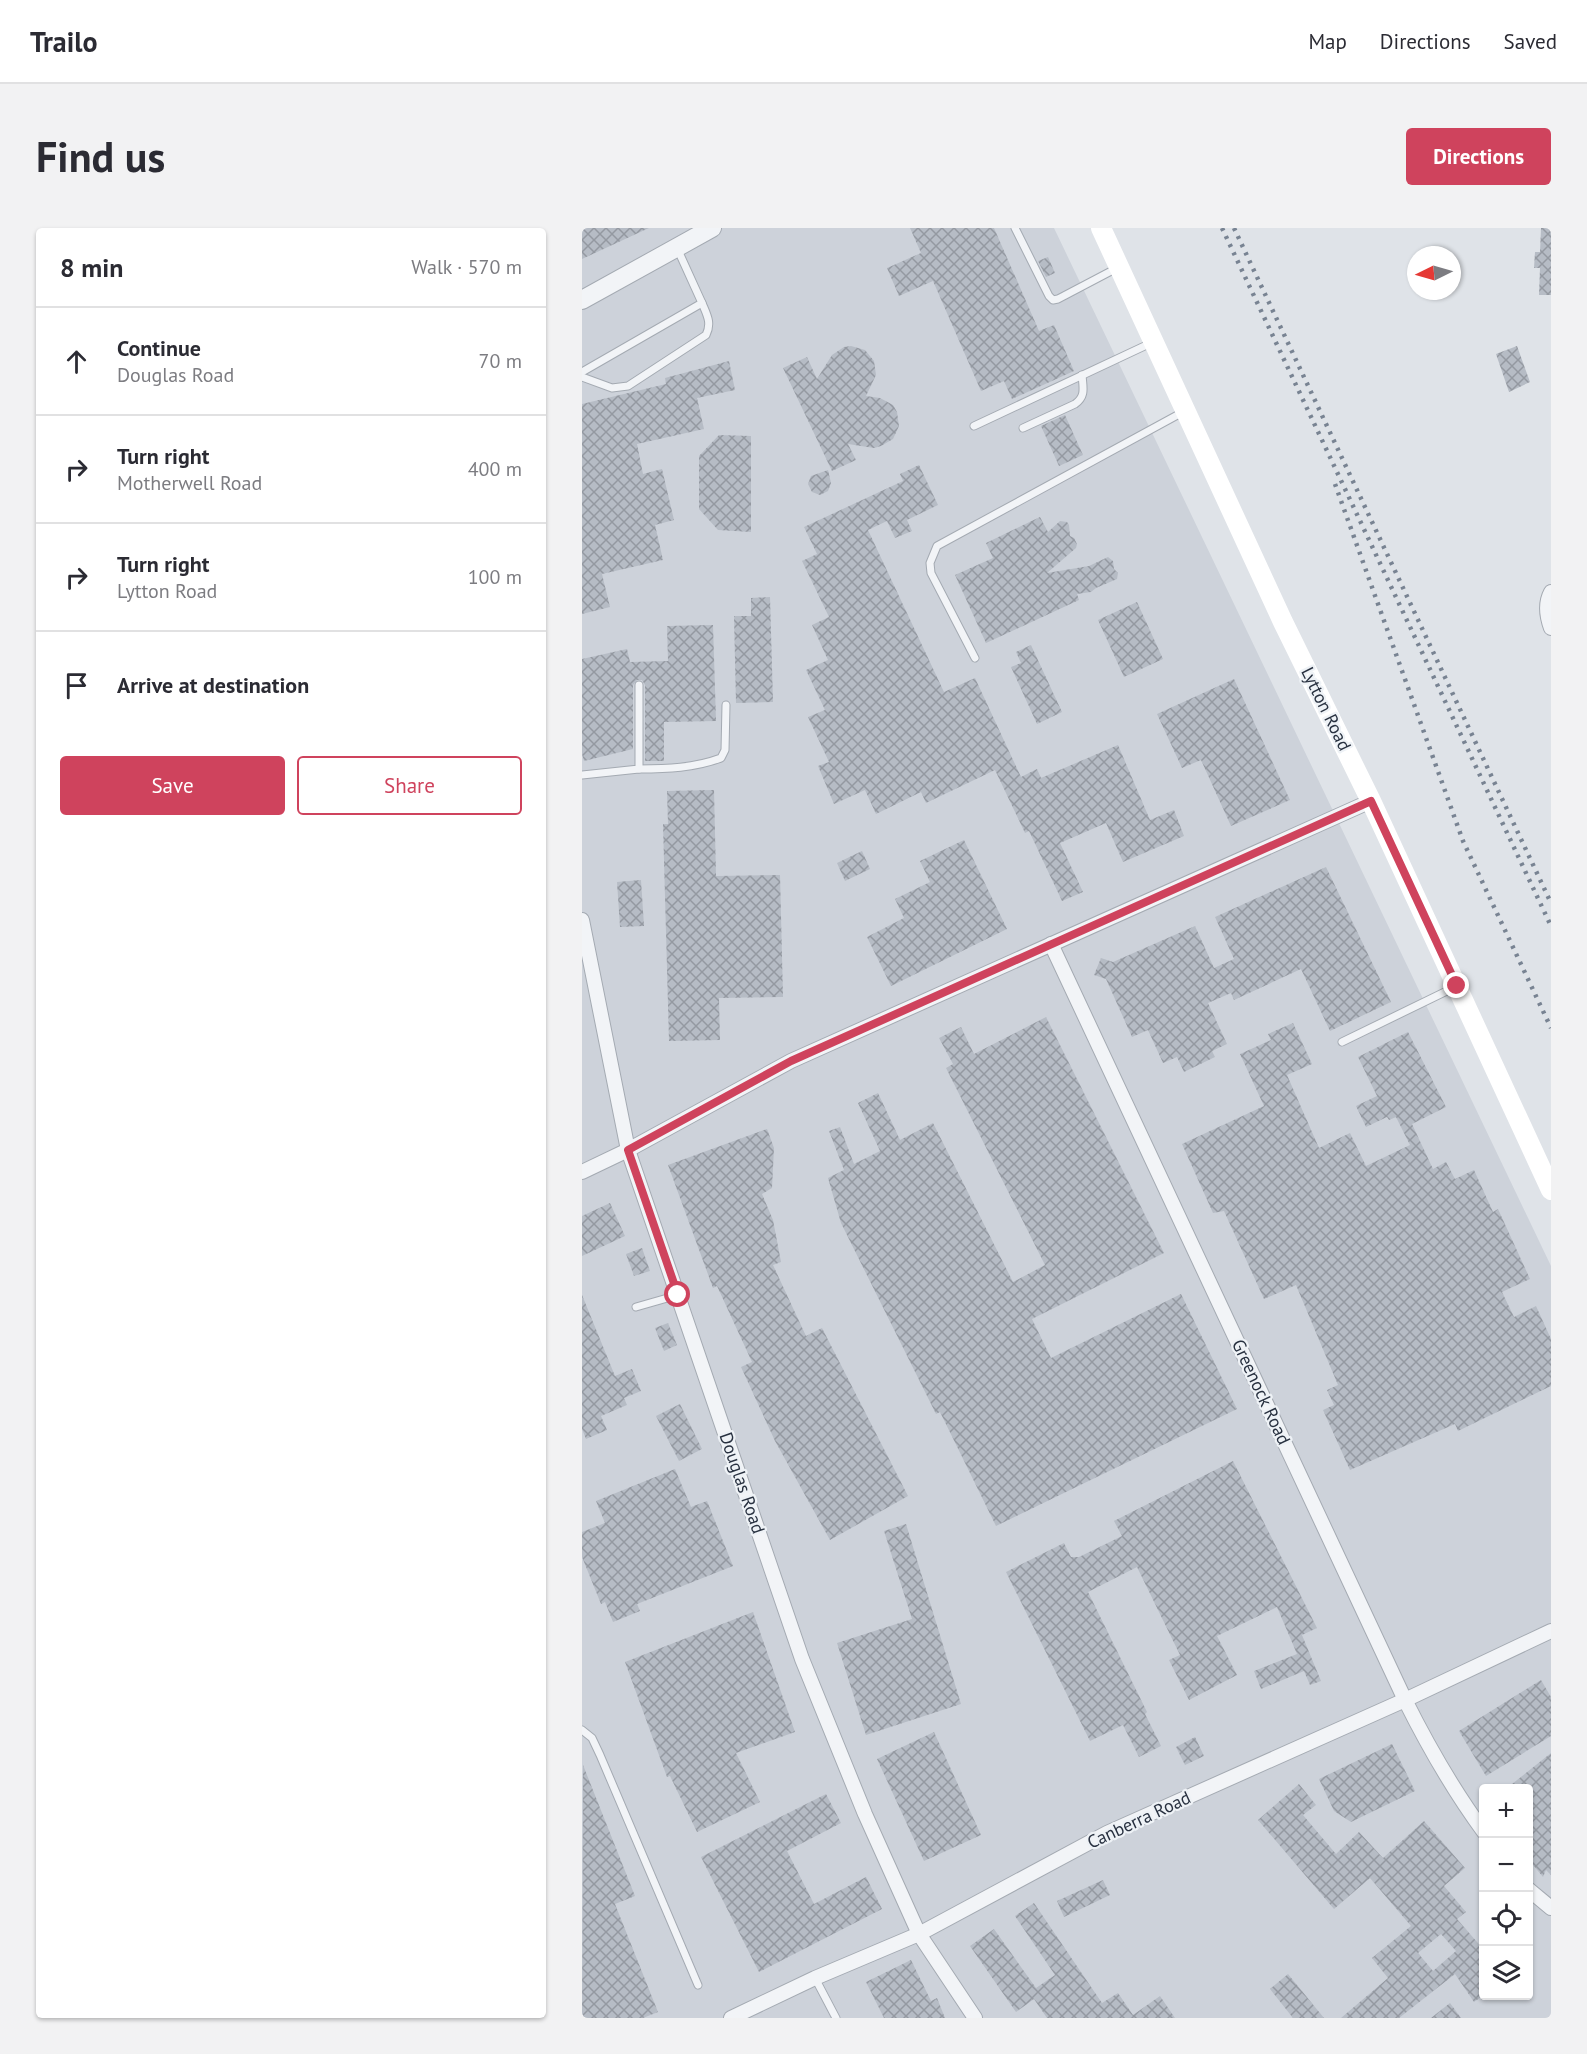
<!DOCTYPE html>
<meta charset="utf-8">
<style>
body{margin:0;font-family:"PT Sans",sans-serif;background:#f2f2f3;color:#2b2b33}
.controls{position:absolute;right:18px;bottom:18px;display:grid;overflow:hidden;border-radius:6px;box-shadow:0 2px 4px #0004}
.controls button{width:54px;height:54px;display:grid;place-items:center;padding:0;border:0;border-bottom:2px solid #e1e1e2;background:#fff;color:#2b2b33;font:30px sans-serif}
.compass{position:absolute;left:825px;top:18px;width:54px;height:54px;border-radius:50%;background:#fff;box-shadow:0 2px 4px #0004;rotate:265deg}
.stop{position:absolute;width:18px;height:18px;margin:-14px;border:4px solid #cf435d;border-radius:50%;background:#fff}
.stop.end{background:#cf435d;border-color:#fff;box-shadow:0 2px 6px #0008}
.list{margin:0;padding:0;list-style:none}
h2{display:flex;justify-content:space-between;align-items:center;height:78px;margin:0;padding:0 24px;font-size:26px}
h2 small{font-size:20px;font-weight:400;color:#7c7c81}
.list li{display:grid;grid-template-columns:39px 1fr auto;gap:18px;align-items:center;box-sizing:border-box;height:108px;padding:0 24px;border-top:2px solid #e1e1e2}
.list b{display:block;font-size:22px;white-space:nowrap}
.list p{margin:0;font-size:20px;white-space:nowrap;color:#7c7c81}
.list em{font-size:20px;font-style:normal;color:#7c7c81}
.actions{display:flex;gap:12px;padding:18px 24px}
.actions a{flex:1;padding:14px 0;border:2px solid #cf435d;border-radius:6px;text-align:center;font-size:21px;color:#cf435d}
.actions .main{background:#cf435d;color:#fff}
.icon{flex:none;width:33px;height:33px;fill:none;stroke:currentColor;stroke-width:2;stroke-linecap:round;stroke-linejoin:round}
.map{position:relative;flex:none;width:969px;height:1790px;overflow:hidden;border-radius:6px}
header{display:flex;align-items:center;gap:36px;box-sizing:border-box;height:84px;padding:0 30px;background:#fff;border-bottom:2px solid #e1e1e2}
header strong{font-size:28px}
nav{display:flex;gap:33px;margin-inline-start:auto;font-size:21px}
.intro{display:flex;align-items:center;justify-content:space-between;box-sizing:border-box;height:144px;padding:0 36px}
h1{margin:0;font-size:42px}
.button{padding:15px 27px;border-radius:6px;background:#cf435d;color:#fff;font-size:21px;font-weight:700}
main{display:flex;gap:36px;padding:0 36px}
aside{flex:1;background:#fff;border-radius:6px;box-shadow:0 2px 4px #0004}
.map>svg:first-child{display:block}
</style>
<header>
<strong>Trailo</strong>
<nav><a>Map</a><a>Directions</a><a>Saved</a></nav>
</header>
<div class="intro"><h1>Find us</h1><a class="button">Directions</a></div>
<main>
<aside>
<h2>8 min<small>Walk · 570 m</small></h2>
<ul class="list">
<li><svg class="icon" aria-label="ahead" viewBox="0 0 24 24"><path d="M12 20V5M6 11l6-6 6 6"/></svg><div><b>Continue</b><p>Douglas Road</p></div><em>70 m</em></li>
<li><svg class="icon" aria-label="right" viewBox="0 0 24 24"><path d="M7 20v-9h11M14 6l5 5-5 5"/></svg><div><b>Turn right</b><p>Motherwell Road</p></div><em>400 m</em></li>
<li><svg class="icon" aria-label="right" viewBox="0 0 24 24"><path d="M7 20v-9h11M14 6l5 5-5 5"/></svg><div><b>Turn right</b><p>Lytton Road</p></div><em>100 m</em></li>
<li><svg class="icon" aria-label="arrive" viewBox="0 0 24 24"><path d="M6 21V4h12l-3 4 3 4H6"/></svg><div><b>Arrive at destination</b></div></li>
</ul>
<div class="actions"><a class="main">Save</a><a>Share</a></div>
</aside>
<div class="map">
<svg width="969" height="1790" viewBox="0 0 969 1790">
<defs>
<pattern id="building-cross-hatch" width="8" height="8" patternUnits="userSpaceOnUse" patternTransform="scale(1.5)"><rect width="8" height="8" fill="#b6bcc5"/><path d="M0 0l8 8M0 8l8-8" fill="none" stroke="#9499a1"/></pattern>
</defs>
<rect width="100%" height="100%" fill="#dfe3e8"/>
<!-- built -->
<path fill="#cdd2da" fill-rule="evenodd" d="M 0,0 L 472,0 L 969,1038 L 969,1790 L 0,1790 ZM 902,1560 L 946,1560 L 946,1768 L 902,1768 Z"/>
<!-- building -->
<g fill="url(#building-cross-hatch)" fill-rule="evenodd">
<path d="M 0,0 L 67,0 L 0,31 Z"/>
<path d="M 328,0 L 412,0 L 457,103 L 472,97 L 492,143 L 430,171 L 422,153 L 399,163 L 351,53 L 317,68 L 305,40 L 339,25 Z"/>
<path d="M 959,0 L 969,0 L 969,67 L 957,67 L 958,40 L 952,40 L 953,24 L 958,24 Z"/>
<path d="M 466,29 L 473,45 L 464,49 L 456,33 Z"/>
<path d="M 269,118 L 283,122 L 292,133 L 294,147 L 284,168 L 298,170 L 311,177 L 315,184 L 317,198 L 311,211 L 299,218 L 292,220 L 266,216 L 274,232 L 250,243 L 201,140 L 225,129 L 235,151 L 250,127 L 262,119 Z"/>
<path d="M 935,118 L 948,154 L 927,164 L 914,126 Z"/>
<path d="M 147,133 L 153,162 L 115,170 L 122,201 L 55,216 L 61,246 L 80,241 L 92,292 L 73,297 L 81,332 L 20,346 L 28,379 L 0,386 L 0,176 L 84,156 L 83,150 Z"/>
<path d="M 483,187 L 501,227 L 477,238 L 459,198 Z"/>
<path d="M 137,207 L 169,208 L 169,304 L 136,302 L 117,281 L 117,228 Z"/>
<path d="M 337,237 L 356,277 L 325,292 L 330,303 L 313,310 L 305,293 L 286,302 L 362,464 L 393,450 L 439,549 L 455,541 L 459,550 L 536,517 L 568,592 L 592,582 L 602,608 L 541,634 L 524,595 L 478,615 L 501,664 L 480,673 L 447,603 L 443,605 L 413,542 L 344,575 L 339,564 L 294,586 L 283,562 L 252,576 L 236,538 L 247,534 L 226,489 L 243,482 L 224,442 L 246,432 L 230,397 L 247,389 L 220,333 L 235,326 L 222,299 L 321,253 L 318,246 Z"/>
<path d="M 246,242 L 249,255 L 246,263 L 238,267 L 230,264 L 226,256 L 229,248 Z"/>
<path d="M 458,289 L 466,304 L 478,293 L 485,294 L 487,297 L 488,308 L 492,310 L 495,316 L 494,320 L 465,345 L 507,338 L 526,329 L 531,333 L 532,341 L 536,345 L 535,351 L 514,360 L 509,364 L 495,366 L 497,372 L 404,415 L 373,347 L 411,330 L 404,315 Z"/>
<path d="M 188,369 L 191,474 L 154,475 L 152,388 L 169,388 L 169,370 Z"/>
<path d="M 555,374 L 581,431 L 542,449 L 516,392 Z"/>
<path d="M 131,397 L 134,493 L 82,494 L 82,533 L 63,533 L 63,457 L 60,452 L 55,452 L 51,457 L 51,521 L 2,533 L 0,526 L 0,431 L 45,421 L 48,434 L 86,433 L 85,398 Z"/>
<path d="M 449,417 L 480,484 L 455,496 L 429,439 L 439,435 L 434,424 Z"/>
<path d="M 652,451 L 708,572 L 649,598 L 619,532 L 600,540 L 575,486 Z"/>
<path d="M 132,562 L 134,648 L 198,647 L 201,769 L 137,770 L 138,812 L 87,813 L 81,596 L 86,596 L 85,563 Z"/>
<path d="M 382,612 L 425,701 L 309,758 L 285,709 L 322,690 L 313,671 L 348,654 L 338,633 Z"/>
<path d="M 280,623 L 288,641 L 263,653 L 255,635 Z"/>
<path d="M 744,639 L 809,774 L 748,803 L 719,741 L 652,772 L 649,765 L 626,775 L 645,816 L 630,823 L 633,829 L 602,844 L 595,829 L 581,835 L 566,802 L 550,809 L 524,751 L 512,747 L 519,730 L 531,734 L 613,698 L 632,740 L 652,731 L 633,689 Z"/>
<path d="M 59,652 L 62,698 L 38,699 L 35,654 Z"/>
<path d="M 464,789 L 582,1025 L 450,1091 L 469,1130 L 599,1066 L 655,1181 L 414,1298 L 358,1184 L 354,1186 L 259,995 L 246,950 L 262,942 L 247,903 L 258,899 L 272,936 L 298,923 L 276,875 L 296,865 L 318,912 L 351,895 L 431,1054 L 463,1037 L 364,840 L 371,836 L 357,810 L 379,799 L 392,826 Z"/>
<path d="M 711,795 L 730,836 L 705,847 L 737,920 L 768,905 L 784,938 L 828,917 L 814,889 L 807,892 L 805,889 L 784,899 L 774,878 L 795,868 L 776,829 L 826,804 L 864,879 L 830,896 L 851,941 L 864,934 L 873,951 L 892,942 L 911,984 L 916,981 L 948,1051 L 920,1064 L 932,1089 L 954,1078 L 969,1111 L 969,1158 L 876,1203 L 873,1196 L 768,1242 L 741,1182 L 752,1177 L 745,1162 L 756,1157 L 714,1057 L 682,1071 L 642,983 L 631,985 L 600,916 L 682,878 L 658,826 L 689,812 L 686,806 Z"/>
<path d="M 185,901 L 192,920 L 190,960 L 180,966 L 191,992 L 199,1034 L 191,1037 L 224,1108 L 240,1100 L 326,1268 L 248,1312 L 193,1213 L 159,1139 L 170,1134 L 135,1058 L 131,1060 L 86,937 Z"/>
<path d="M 28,975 L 43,1008 L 0,1028 L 0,988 Z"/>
<path d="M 60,1020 L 68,1043 L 52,1048 L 44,1026 Z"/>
<path d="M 0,1067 L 33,1148 L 50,1141 L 59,1163 L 42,1170 L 45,1177 L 19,1188 L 25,1202 L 4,1211 L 0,1201 Z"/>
<path d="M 86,1095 L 95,1117 L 82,1123 L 73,1100 Z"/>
<path d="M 98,1176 L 120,1221 L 97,1233 L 74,1188 Z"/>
<path d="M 651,1233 L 735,1400 L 720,1407 L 739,1453 L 728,1457 L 722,1443 L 679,1461 L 672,1443 L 715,1426 L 695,1379 L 635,1408 L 655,1447 L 607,1472 L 587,1432 L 598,1427 L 555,1339 L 506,1364 L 565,1484 L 563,1486 L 579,1518 L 557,1529 L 541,1497 L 508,1513 L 424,1344 L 482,1315 L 489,1329 L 497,1329 L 540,1308 L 532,1293 Z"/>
<path d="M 93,1241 L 109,1279 L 125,1273 L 151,1338 L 55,1376 L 58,1383 L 31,1394 L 23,1374 L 19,1376 L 0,1329 L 0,1304 L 23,1295 L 14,1273 Z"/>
<path d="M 324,1296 L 379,1476 L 284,1507 L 255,1415 L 330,1391 L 302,1303 Z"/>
<path d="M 171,1384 L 213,1504 L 154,1525 L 178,1574 L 115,1604 L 88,1548 L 85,1549 L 43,1434 Z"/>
<path d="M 959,1452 L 969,1469 L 969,1508 L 904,1548 L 877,1503 Z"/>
<path d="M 352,1504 L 399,1607 L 342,1633 L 295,1531 Z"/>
<path d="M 613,1509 L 622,1528 L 603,1537 L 594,1519 Z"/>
<path d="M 810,1516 L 833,1563 L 769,1594 L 752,1583 L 737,1551 Z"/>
<path d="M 969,1525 L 969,1647 L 964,1642 L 961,1649 L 946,1631 L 946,1560 L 925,1560 Z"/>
<path d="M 1,1537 L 53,1668 L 33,1676 L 76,1784 L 61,1790 L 0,1790 Z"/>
<path d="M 717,1556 L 734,1577 L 721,1587 L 754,1626 L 777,1604 L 801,1630 L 842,1593 L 883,1640 L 862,1658 L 884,1684 L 875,1691 L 902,1722 L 902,1767 L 892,1774 L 873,1746 L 817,1790 L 759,1790 L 806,1750 L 790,1730 L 829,1698 L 788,1650 L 752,1681 L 676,1592 ZM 859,1706 L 874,1723 L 851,1743 L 836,1725 Z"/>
<path d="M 244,1566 L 259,1595 L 205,1623 L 232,1676 L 284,1649 L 300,1681 L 177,1744 L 119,1629 Z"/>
<path d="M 521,1652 L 528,1667 L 482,1689 L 475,1673 Z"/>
<path d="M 452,1675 L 520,1775 L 536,1765 L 551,1787 L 578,1768 L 593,1790 L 465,1790 L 452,1771 L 434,1784 L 388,1718 L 412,1701 L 454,1760 L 473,1747 L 433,1688 Z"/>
<path d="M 329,1732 L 349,1773 L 355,1770 L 363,1790 L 302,1790 L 284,1754 Z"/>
<path d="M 706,1746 L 742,1790 L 711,1790 L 688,1761 Z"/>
<path d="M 868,1775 L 879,1790 L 849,1790 Z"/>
</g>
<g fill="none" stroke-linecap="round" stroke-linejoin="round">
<!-- service casing -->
<g stroke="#a4aab2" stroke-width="9">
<g id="service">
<path d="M 433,0 L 467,68 L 471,72 L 476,71 L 535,40"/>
<path d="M 0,144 L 120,75 L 95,20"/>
<path d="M 0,149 L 30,160 L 46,158 L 124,107 C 130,95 125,87 120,75"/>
<path d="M 392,198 L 569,115"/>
<path d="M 441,200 L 493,176 C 504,168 501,160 500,147"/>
<path d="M 393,430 L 349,345 L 348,335 L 355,318 L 601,184"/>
<path d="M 57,541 C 85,541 112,540 139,530 L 143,522 L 144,477"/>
<path d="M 0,547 L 57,541 L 57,457"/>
<path d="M 760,814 L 873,759"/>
<path d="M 54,1079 L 96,1067"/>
<path d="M 0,1502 L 10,1510 L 18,1527 L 116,1757"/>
<path d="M 233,1750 L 254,1790"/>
</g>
</g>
<!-- minor casing -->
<g stroke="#a4aab2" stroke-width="16">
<g id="minor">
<path d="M 969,364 C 963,375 965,389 969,400"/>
<path d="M 0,692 L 46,922 L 220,1431 L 283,1586 L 337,1706 L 393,1790"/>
<path d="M 469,716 L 823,1472 C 846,1518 871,1562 902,1604"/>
<path d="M 0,944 L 46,922 L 209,833 L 789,573"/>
<path d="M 946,1661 L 969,1680"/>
<path d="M 149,1790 L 233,1750 L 337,1706 L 525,1605 L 823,1472 L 969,1403"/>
</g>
</g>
<!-- tertiary casing -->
<g stroke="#a4aab2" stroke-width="20">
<path id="tertiary" d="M 0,72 L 130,0"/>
</g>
<!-- service -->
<use href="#service" stroke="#f2f4f7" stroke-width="7"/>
<!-- minor -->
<use href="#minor" stroke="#f2f4f7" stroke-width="14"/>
<!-- tertiary -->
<use href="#tertiary" stroke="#f2f4f7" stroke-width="18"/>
<!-- secondary -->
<path stroke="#fff" stroke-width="20" d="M 519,0 L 701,394 L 789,573 L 969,962"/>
<!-- rail -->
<g stroke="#788392" stroke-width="4.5" stroke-dasharray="3 6" stroke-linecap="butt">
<path d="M 640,0 L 969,698"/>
<path d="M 652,0 L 969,675"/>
<path d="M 753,256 L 881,613 L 969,800"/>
</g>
</g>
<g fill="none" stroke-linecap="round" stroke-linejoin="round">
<!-- route -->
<path stroke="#cf435d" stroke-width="8" d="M 96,1067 L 46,922 L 209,833 L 789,573 L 875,758"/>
</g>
<g text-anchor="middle" stroke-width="4.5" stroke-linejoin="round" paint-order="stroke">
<!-- street labels -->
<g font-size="18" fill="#283140" stroke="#eef2f6">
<text transform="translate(744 481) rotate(64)" y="6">Lytton Road</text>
<text transform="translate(679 1164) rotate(65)" y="6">Greenock Road</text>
<text transform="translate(160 1255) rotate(71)" y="6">Douglas Road</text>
<text transform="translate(557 1592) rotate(-25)" y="6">Canberra Road</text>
</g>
</g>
</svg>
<div class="controls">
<button>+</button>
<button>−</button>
<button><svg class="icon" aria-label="locate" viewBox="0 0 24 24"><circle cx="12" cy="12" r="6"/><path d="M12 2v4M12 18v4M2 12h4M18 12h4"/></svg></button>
<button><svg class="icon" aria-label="layers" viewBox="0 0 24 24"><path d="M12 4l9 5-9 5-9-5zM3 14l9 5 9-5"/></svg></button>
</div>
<svg class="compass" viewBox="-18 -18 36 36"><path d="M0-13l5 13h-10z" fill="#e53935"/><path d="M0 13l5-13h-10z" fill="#7c7c81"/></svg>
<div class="stop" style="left:96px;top:1067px"></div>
<div class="stop end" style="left:875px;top:758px"></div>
</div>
</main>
